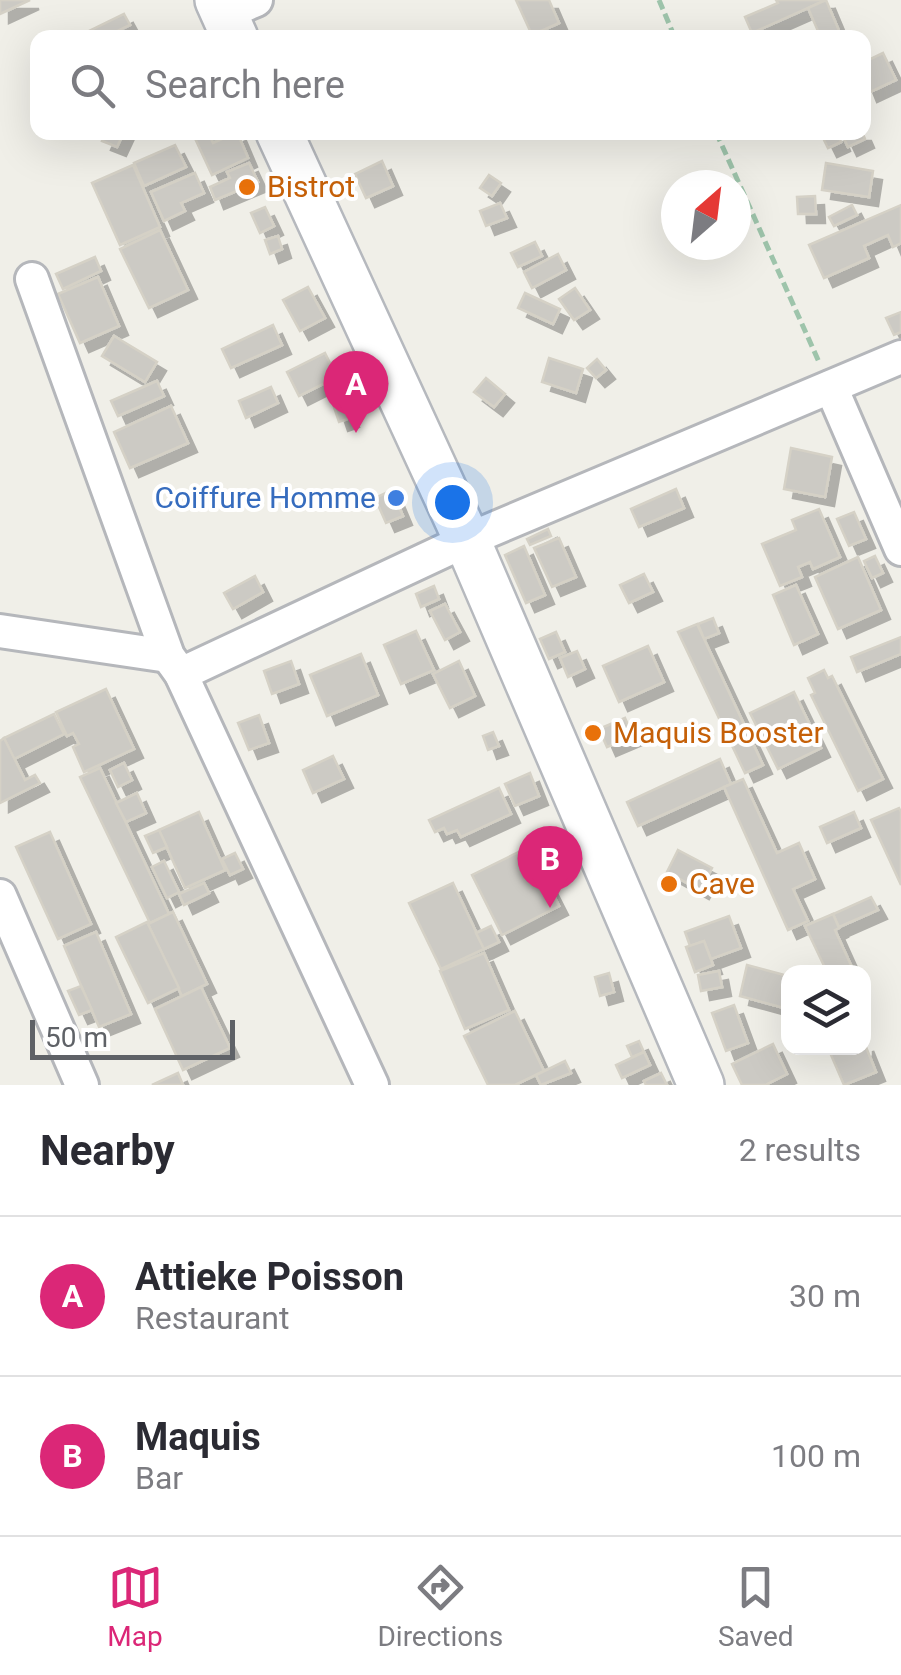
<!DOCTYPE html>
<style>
body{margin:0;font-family:Roboto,sans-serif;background:#f7f7f7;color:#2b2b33}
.controls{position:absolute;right:30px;bottom:30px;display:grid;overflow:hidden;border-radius:20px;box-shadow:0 10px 40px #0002}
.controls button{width:90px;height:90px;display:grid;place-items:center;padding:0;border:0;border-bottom:2px solid #e1e1e2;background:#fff;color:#2b2b33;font:50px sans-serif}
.compass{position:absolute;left:661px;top:170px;width:90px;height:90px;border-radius:50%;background:#fff;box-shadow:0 10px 40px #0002;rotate:28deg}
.scale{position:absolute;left:30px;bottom:25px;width:205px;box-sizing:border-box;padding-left:10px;border:5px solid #5f6267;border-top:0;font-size:28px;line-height:35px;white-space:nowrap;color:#5f6267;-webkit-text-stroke:8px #fff;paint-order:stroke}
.you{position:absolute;left:452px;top:502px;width:35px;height:35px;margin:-25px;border:8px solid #fff;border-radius:50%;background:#1a73e8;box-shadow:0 0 0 15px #1a73e833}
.badge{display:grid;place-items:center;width:65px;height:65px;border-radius:50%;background:#db2777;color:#fff;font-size:32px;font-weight:700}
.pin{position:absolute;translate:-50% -82px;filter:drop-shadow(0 2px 5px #0008)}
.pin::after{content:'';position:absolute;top:52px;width:35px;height:30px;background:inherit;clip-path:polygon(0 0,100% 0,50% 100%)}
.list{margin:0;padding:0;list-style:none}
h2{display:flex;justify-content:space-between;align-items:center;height:130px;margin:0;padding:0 40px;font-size:42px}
h2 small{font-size:32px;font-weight:400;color:#7c7c81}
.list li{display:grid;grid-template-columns:65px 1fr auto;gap:30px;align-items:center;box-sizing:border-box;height:160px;padding:0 40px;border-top:2px solid #e1e1e2}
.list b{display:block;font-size:38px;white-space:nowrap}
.list p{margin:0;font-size:32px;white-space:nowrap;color:#7c7c81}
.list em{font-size:32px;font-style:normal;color:#7c7c81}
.icon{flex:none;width:55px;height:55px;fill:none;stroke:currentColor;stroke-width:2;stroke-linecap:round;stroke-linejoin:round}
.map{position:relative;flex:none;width:901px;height:1085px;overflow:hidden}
.search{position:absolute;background:#fff;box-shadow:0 10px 40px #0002;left:30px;right:30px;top:30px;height:110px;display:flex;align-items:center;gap:25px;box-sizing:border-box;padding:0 35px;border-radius:20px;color:#7c7c81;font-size:38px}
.sheet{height:450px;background:#fff}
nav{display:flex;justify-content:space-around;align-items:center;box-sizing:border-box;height:140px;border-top:2px solid #e1e1e2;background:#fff;font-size:28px;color:#7c7c81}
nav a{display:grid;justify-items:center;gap:5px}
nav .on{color:#db2777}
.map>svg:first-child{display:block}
</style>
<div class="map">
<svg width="901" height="1085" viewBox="0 0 901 1085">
<defs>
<filter id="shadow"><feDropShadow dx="9" dy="9" stdDeviation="0" flood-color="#0004"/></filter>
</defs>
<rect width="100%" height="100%" fill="#f0efe8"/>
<!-- building -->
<g fill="#cccac4" stroke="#d5d1c6" stroke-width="2.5" filter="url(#shadow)">
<path d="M 0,0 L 30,0 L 0,14 Z"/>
<path d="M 516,0 L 549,0 L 559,23 L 532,35 Z"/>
<path d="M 776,0 L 826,0 L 752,33 L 745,17 L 778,3 Z"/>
<path d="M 826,0 L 842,38 L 821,38 L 808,8 Z"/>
<path d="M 124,14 L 130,25 L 103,38 L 84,38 L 83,34 Z"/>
<path d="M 883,53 L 896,80 L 868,93 L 864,83 L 864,62 Z"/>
<path d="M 106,132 L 124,132 L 117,147 L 102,141 Z"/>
<path d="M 197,132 L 208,132 L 213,143 L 237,132 L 248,158 L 212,175 L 193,134 Z"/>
<path d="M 837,132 L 841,142 L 828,148 L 823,138 Z"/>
<path d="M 841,132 L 862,132 L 865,139 L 848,147 Z"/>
<path d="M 175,145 L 186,167 L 144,186 L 134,163 Z"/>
<path d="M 382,161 L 393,186 L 366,198 L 355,174 Z"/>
<path d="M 249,163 L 258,182 L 215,200 L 210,187 L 230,178 L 227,172 Z"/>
<path d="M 826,163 L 873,171 L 869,197 L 822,190 Z"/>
<path d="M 133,165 L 160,227 L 120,245 L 92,183 Z"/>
<path d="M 195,173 L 204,193 L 181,203 L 185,211 L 164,221 L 151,192 Z"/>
<path d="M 489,175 L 501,183 L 492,196 L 480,188 Z"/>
<path d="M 815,196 L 816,214 L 798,214 L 797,197 Z"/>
<path d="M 500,203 L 507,218 L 486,226 L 480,211 Z"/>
<path d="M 852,205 L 857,215 L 834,226 L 829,217 Z"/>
<path d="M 901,205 L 901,243 L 893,247 L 888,235 L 864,246 L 869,258 L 824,278 L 809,245 Z"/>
<path d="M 265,207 L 274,226 L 260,233 L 251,213 Z"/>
<path d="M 160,230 L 188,290 L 149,308 L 120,249 Z"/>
<path d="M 278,236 L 282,249 L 270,254 L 265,240 Z"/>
<path d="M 535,242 L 542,256 L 518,267 L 511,253 Z"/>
<path d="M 558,254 L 566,270 L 532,288 L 524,272 Z"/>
<path d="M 95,257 L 101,271 L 63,289 L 56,274 Z"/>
<path d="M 98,277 L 119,326 L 80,343 L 58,294 Z"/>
<path d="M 308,287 L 325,318 L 300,331 L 283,300 Z"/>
<path d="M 575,288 L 590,310 L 574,320 L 559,299 Z"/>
<path d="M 525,293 L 560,309 L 553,324 L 518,308 Z"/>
<path d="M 901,312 L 901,332 L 894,335 L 886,318 Z"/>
<path d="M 273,325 L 282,345 L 231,368 L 222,349 Z"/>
<path d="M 114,336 L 157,362 L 145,382 L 102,356 Z"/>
<path d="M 325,353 L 337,377 L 299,396 L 287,372 Z"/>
<path d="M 549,358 L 583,369 L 576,393 L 542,382 Z"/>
<path d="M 597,359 L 606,370 L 596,378 L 587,368 Z"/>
<path d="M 486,378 L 505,394 L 494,407 L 474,392 Z"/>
<path d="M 157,381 L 164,396 L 118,416 L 111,401 Z"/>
<path d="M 271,387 L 278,403 L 246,418 L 239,401 Z"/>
<path d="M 345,404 L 350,418 L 339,422 L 334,407 Z"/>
<path d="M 171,406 L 188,443 L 130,468 L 114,432 Z"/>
<path d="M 791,448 L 832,457 L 825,497 L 784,489 Z"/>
<path d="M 676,489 L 684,508 L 639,527 L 631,509 Z"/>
<path d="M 392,490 L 403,516 L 386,523 L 375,498 Z"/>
<path d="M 819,509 L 840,557 L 813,569 L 810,562 L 798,567 L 802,577 L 780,586 L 762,544 L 796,530 L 792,520 Z"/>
<path d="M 854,512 L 866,539 L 849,546 L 837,519 Z"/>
<path d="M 548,529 L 551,536 L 530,545 L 527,539 Z"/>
<path d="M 559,538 L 576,577 L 552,587 L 534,548 Z"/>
<path d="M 524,546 L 545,595 L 526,603 L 505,555 Z"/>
<path d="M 875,556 L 883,573 L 872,578 L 864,561 Z"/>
<path d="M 858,557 L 881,610 L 838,629 L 815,577 Z"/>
<path d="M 644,574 L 653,592 L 629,603 L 620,585 Z"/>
<path d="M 255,576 L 263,592 L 233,609 L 224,593 Z"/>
<path d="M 796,585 L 818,634 L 794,645 L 773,595 Z"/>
<path d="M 434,586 L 439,599 L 421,607 L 416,594 Z"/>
<path d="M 445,604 L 460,632 L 445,640 L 430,611 Z"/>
<path d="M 713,618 L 719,633 L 704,639 L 698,624 Z"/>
<path d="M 697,624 L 763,765 L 745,773 L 678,632 Z"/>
<path d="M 416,631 L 434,670 L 401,684 L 384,645 Z"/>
<path d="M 556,632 L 565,652 L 549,659 L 540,639 Z"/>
<path d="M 901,637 L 901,654 L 857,672 L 851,657 Z"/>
<path d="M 648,646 L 664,682 L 619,702 L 603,666 Z"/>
<path d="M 577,651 L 585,669 L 568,677 L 560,658 Z"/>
<path d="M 361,654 L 378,695 L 327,716 L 310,675 Z"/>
<path d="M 291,661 L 299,684 L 272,694 L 264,671 Z"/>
<path d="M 459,661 L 475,696 L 450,708 L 433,674 Z"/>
<path d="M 824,670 L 828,678 L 832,676 L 883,779 L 858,791 L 811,695 L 815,693 L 808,678 Z"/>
<path d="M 106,689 L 134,749 L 84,772 L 73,747 L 79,744 L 73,733 L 67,736 L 56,712 Z"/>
<path d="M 794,692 L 821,748 L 778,769 L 750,713 Z"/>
<path d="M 54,714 L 64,734 L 14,759 L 4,738 Z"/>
<path d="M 259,715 L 269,743 L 249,750 L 238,723 Z"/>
<path d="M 625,718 L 633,736 L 607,747 L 599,729 Z"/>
<path d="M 493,732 L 499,746 L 488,750 L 483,736 Z"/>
<path d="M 4,738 L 25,780 L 35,775 L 40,783 L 0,803 L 0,741 Z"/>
<path d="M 333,756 L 344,779 L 313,793 L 303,770 Z"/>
<path d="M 720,759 L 731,784 L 638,826 L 627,802 Z"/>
<path d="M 124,763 L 132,780 L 118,787 L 110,770 Z"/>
<path d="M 100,768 L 169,914 L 150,923 L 80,777 Z"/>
<path d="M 530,773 L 539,796 L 515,806 L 505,784 Z"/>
<path d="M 743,779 L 777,853 L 799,843 L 815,879 L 793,889 L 808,921 L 788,930 L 724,787 Z"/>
<path d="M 499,788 L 511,814 L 461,837 L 457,830 L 447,834 L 444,828 L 435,832 L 429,820 Z"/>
<path d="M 137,793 L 146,813 L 126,822 L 116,803 Z"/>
<path d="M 899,808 L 901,812 L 901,885 L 871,820 Z"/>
<path d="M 199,812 L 225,870 L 185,888 L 159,830 Z"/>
<path d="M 854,812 L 861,828 L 827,843 L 820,827 Z"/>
<path d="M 159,830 L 167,847 L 153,853 L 145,836 Z"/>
<path d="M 50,832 L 91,924 L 58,939 L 16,847 Z"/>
<path d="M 529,847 L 559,906 L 502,935 L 472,875 Z"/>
<path d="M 678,850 L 712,868 L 700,890 L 667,872 Z"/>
<path d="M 235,853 L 243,869 L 230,875 L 222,859 Z"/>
<path d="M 164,861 L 179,892 L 167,898 L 152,867 Z"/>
<path d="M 204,883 L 209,893 L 184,905 L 179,894 Z"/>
<path d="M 453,883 L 484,949 L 441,969 L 409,903 Z"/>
<path d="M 871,897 L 878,910 L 839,927 L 833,914 Z"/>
<path d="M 173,912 L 207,984 L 182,996 L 148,924 Z"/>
<path d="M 833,914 L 839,928 L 835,930 L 854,972 L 827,972 L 805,926 Z"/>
<path d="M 729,916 L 741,948 L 711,959 L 704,941 L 690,946 L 685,932 Z"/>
<path d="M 147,922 L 179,988 L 148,1003 L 116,937 Z"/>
<path d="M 491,926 L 499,942 L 484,949 L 476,933 Z"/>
<path d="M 96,932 L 131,1014 L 99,1027 L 64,946 Z"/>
<path d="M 704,941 L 713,965 L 695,972 L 686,947 Z"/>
<path d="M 484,953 L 509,1010 L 465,1029 L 440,971 Z"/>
<path d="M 747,965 L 788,976 L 788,1009 L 740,996 Z"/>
<path d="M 719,971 L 722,987 L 701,991 L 698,975 Z"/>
<path d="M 609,973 L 614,992 L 600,996 L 595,977 Z"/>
<path d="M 81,986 L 92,1010 L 79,1015 L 68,991 Z"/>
<path d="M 201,987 L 230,1048 L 183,1070 L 155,1009 Z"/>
<path d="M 734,1005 L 748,1043 L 726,1051 L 712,1013 Z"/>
<path d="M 515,1011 L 544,1071 L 515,1085 L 488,1085 L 464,1036 Z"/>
<path d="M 639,1041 L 644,1052 L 632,1057 L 627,1046 Z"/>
<path d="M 864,1042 L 876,1072 L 844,1085 L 828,1048 L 864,1048 Z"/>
<path d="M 773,1044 L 787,1074 L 765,1085 L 742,1085 L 732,1064 Z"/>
<path d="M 644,1052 L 650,1065 L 622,1078 L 616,1065 Z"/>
<path d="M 565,1061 L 571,1073 L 541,1085 L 536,1075 Z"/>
<path d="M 178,1073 L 183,1085 L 152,1085 Z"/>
<path d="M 661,1073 L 667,1085 L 646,1085 L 644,1081 Z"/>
</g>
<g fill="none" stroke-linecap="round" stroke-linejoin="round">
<!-- street casing -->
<g stroke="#b5b7bb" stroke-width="38">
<g id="street">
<path d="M 224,14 L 256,0"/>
<path d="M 32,279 L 168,656 L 181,674 L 372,1085"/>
<path d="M 831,387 L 901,549"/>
<path d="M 0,631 L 168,656"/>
<path d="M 181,674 L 467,540 L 901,357"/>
<path d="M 0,896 L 82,1085"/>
</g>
</g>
<!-- secondary casing -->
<g stroke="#b6b9be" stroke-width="50">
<g id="secondary">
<path d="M 218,0 L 235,38"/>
<path d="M 279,132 L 467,540 L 701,1085"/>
</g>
</g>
<!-- path -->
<g stroke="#9ec4ab" stroke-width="5" stroke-dasharray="10 5" stroke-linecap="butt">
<path d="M 659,0 L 675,38"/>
<path d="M 716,132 L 819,362"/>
</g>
<!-- street -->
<use href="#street" stroke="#fff" stroke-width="32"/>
<!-- secondary -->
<use href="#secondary" stroke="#fff" stroke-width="45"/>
</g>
<!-- markers -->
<g fill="#e8710a" stroke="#fff" stroke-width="4">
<circle cx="247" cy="187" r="10"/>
<circle cx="593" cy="733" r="10"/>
<circle cx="669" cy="884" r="10"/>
</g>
<circle fill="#3f7fe0" stroke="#fff" stroke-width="4" cx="396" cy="498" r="10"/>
<g text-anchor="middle" stroke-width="8" stroke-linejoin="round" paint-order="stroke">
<!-- food labels -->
<g font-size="30" fill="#c56008" stroke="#fff" text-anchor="start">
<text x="267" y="197">Bistrot</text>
<text x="613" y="743">Maquis Booster</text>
<text x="689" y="894">Cave</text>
</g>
<!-- shop labels -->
<g font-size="30" fill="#366cbe" stroke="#fff" text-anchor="end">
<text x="376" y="508">Coiffure Homme</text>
</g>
</g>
</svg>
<div class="controls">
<button><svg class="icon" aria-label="layers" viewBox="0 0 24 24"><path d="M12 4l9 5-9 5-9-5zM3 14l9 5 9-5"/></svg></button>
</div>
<svg class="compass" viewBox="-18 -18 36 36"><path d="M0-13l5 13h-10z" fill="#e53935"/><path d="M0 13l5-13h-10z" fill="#7c7c81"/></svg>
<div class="scale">50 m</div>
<div class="you"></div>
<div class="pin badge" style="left:356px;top:433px">A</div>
<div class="pin badge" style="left:550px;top:908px">B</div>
<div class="search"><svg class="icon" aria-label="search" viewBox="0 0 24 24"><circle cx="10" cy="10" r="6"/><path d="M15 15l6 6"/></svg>Search here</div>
</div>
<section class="sheet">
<h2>Nearby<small>2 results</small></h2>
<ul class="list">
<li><span class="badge">A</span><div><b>Attieke Poisson</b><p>Restaurant</p></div><em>30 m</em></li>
<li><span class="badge">B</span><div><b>Maquis</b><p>Bar</p></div><em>100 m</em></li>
</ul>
</section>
<nav>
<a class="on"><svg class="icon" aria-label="map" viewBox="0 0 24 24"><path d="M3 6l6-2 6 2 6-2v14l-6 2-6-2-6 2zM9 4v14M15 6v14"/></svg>Map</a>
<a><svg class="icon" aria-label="directions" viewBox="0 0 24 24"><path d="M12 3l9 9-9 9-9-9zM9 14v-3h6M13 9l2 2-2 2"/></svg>Directions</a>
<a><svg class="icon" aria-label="saved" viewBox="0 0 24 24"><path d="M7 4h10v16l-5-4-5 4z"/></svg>Saved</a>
</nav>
